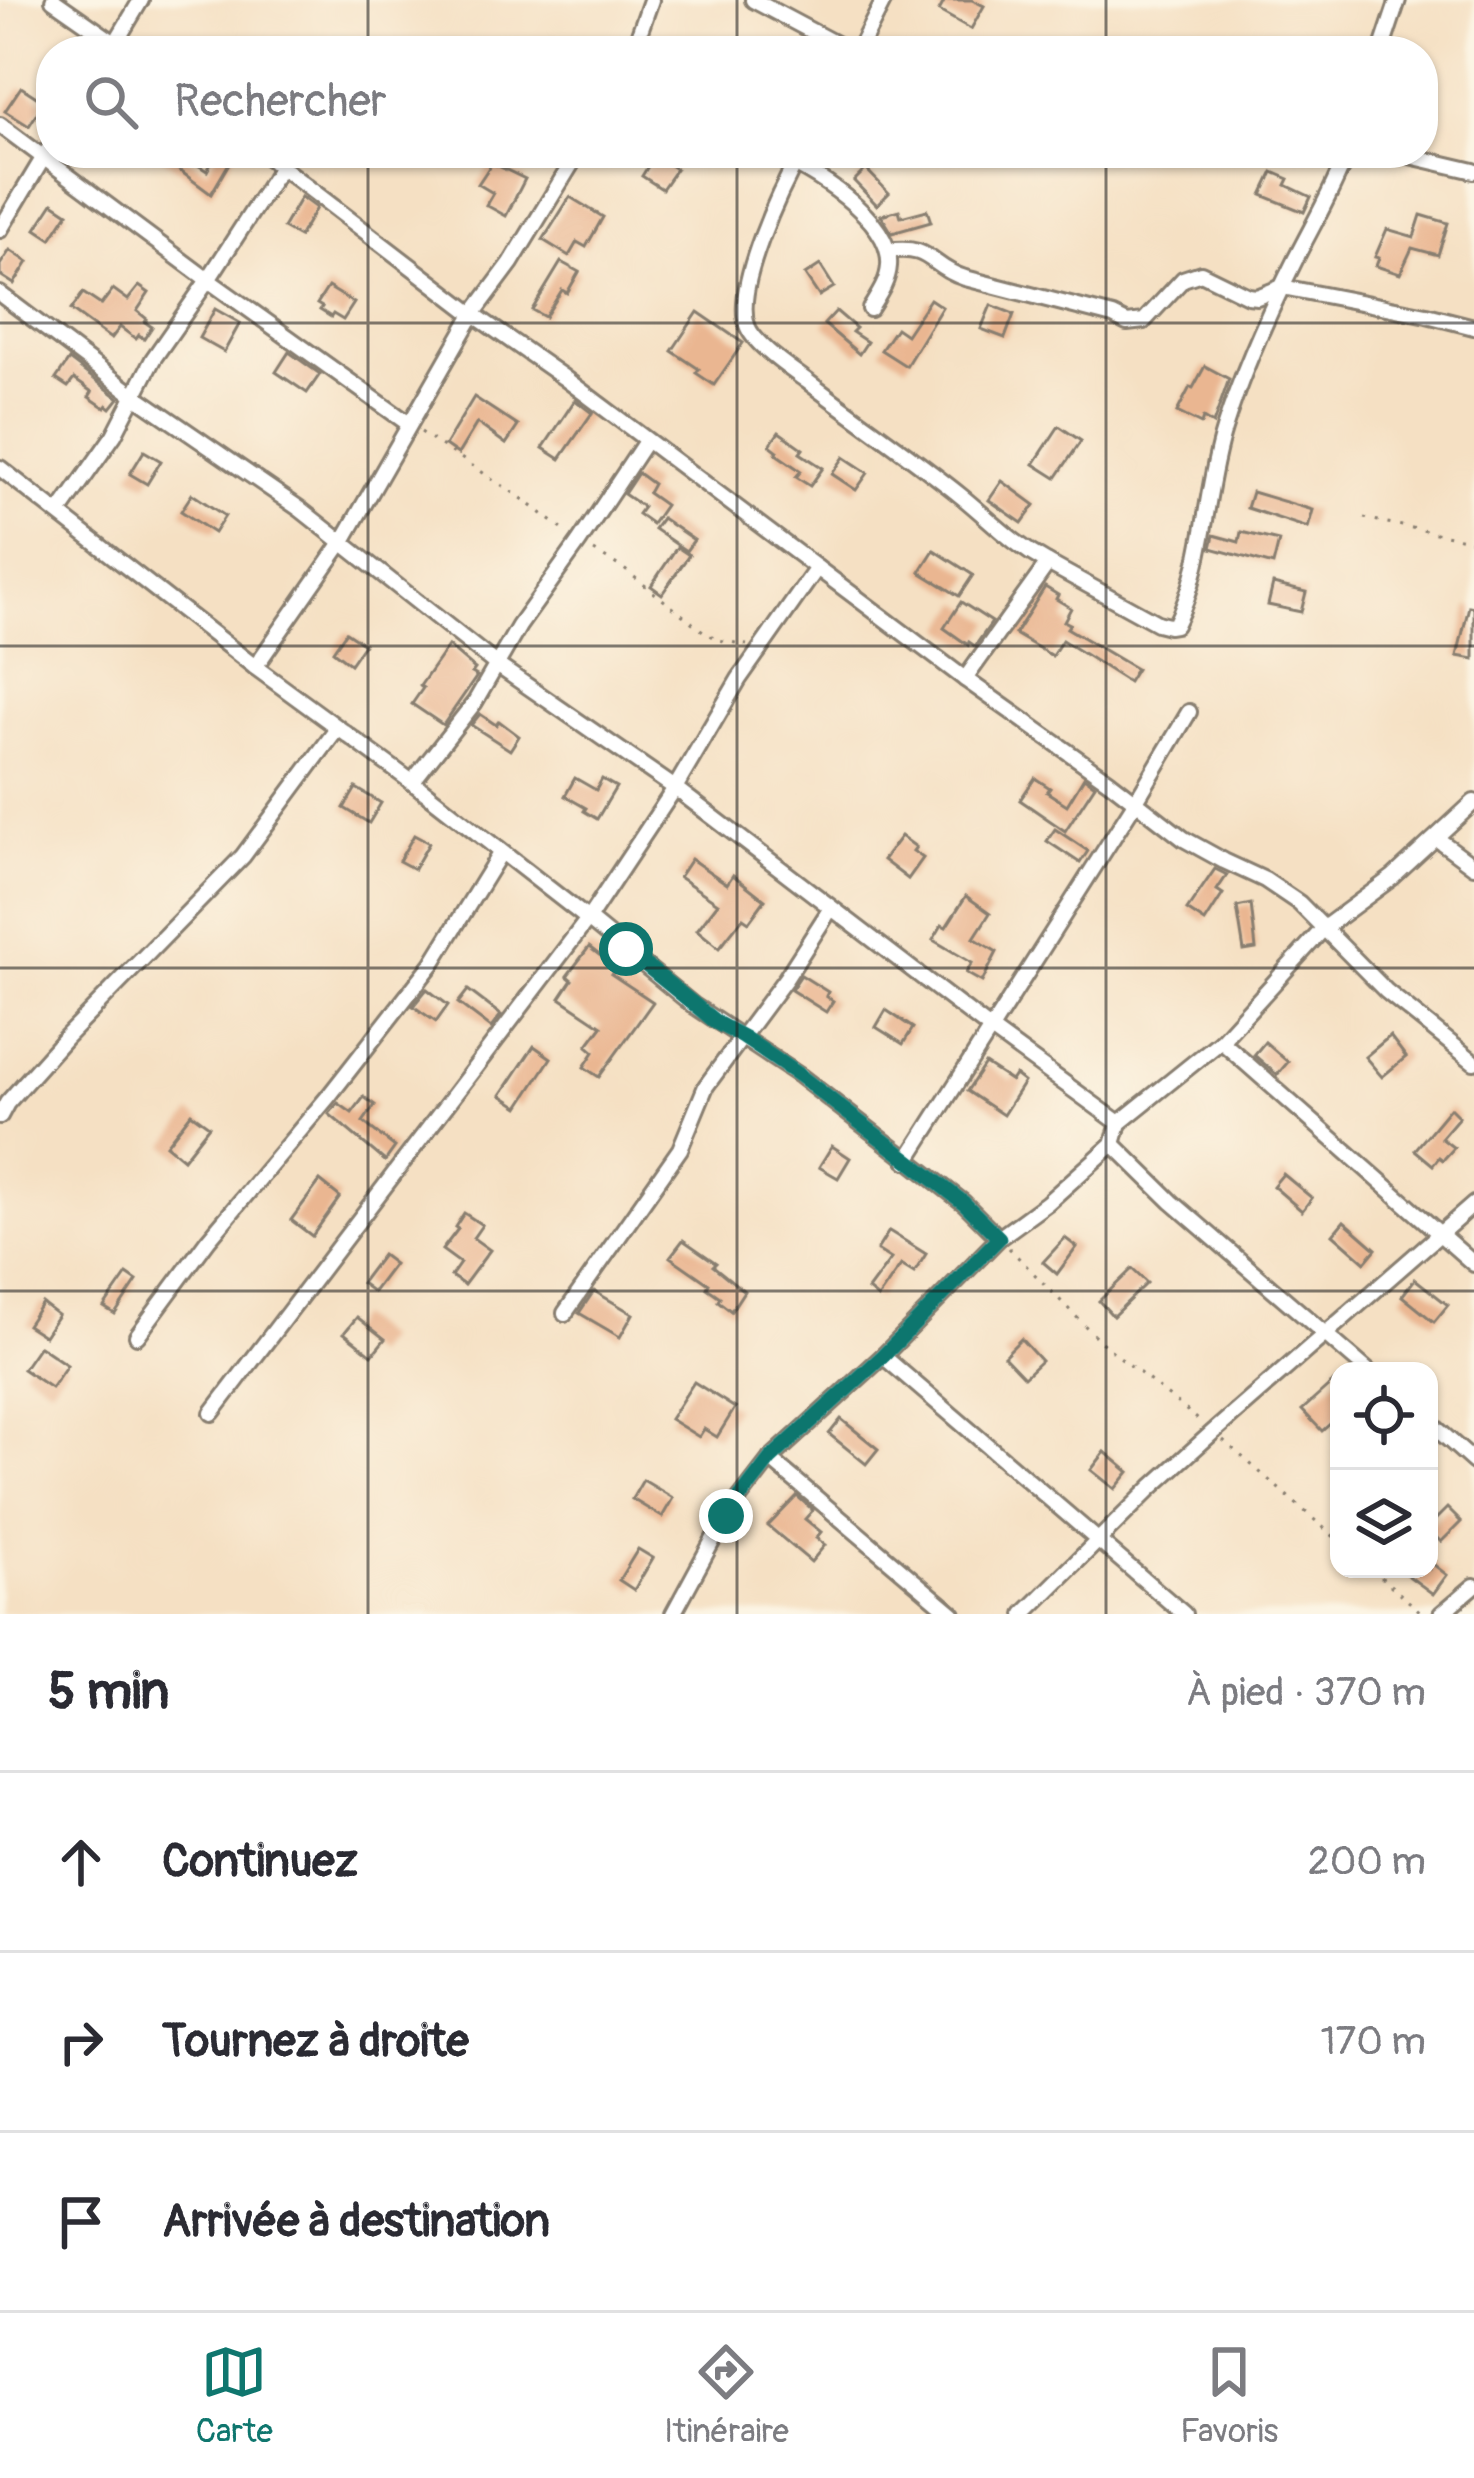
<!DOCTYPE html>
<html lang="fr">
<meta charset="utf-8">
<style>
body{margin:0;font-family:Pangolin,sans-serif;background:#f2f2f3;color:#2b2b33}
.controls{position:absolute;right:36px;bottom:36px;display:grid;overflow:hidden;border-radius:24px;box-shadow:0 3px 9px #0004}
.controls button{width:108px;height:108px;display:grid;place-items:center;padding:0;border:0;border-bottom:3px solid #e1e1e2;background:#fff;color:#2b2b33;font:60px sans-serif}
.stop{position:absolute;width:36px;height:36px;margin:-27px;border:9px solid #0f766e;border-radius:50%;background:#fff}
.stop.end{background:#0f766e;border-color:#fff;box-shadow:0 3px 12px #0008}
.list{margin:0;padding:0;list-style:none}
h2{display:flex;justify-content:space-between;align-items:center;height:156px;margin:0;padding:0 48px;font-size:51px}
h2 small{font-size:39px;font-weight:400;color:#7c7c81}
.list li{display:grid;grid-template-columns:78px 1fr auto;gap:36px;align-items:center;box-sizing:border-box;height:180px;padding:0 48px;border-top:3px solid #e1e1e2}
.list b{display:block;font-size:45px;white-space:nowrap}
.list em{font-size:39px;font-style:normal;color:#7c7c81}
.icon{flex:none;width:66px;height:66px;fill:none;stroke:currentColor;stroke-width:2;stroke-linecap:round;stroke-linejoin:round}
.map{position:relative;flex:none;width:1474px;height:1614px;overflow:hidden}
.search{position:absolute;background:#fff;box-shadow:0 3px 9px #0004;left:36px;right:36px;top:36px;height:132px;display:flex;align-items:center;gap:30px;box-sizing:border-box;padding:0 42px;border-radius:48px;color:#7c7c81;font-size:45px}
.sheet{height:696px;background:#fff}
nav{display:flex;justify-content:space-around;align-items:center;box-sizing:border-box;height:168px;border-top:3px solid #e1e1e2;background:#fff;font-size:33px;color:#7c7c81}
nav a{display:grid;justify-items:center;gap:6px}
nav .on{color:#0f766e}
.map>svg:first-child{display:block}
</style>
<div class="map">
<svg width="1474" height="1614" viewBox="0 0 1474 1614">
<rect width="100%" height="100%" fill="#fcf5e5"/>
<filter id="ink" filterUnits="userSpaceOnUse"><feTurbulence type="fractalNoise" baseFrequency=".00833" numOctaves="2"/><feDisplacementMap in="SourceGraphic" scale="24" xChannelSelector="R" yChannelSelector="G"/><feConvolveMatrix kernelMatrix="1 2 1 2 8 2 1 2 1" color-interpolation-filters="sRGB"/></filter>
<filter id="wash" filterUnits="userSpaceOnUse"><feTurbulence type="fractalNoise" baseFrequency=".004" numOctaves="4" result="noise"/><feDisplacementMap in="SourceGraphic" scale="48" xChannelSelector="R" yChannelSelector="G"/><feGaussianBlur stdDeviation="2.7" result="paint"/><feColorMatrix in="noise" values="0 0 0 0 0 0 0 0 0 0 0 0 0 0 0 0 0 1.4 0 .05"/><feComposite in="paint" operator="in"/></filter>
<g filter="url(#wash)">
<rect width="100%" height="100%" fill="#f5e0c3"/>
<g id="blocks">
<!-- building -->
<g fill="#eab691">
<path d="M 945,0 L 972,0 L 984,6 L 971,29 L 939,11 Z"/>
<path d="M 21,87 L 44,102 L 29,126 L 5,111 Z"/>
<path d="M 156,153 L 180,153 L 207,171 L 217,153 L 235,153 L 211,194 Z"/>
<path d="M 655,155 L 676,169 L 662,189 L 642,176 Z"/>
<path d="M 492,163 L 525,179 L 506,216 L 486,205 L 493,193 L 478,184 Z"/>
<path d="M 866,169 L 889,193 L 877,205 L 854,181 Z"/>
<path d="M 1273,172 L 1289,179 L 1286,185 L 1311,197 L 1304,212 L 1262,195 Z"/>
<path d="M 301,197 L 316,208 L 299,237 L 283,228 Z"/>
<path d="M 570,197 L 603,217 L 586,247 L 577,242 L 569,256 L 543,240 Z"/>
<path d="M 53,203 L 68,213 L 51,239 L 36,229 Z"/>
<path d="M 899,210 L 901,217 L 927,210 L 931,222 L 892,233 L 881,215 Z"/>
<path d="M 1421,215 L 1448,223 L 1438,255 L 1412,248 L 1400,274 L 1376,266 L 1379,258 L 1375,257 L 1387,229 L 1414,237 Z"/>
<path d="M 10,250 L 28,262 L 14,284 L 0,275 L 0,265 Z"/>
<path d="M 561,262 L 579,272 L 567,293 L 562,290 L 545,317 L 532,310 Z"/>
<path d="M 820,265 L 834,287 L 819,296 L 805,275 Z"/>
<path d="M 139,286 L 149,293 L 137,311 L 147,319 L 145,322 L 152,327 L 144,339 L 139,335 L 136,339 L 120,327 L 111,339 L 71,310 L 83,293 L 101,305 L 113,289 L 128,300 Z"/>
<path d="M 328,287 L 354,303 L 343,320 L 333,314 L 331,317 L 320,310 L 322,307 L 317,304 Z"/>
<path d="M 930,299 L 942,307 L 906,366 L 881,350 L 896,328 L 906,335 Z"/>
<path d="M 991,305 L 1014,314 L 1005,338 L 981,329 Z"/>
<path d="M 215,309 L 240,323 L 224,352 L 199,338 Z"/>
<path d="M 836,311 L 856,328 L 852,332 L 867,342 L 859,354 L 824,324 Z"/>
<path d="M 698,312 L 743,343 L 714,385 L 696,373 L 699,369 L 672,351 Z"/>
<path d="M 289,352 L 320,374 L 307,393 L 276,372 Z"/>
<path d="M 69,360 L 119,398 L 111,408 L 107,405 L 105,408 L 89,397 L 92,392 L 74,379 L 68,387 L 56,379 Z"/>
<path d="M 1205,366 L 1229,379 L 1213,424 L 1203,418 L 1201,424 L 1177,412 L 1190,387 L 1193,388 Z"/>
<path d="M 474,397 L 518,426 L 506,444 L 477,423 L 458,454 L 445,445 Z"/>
<path d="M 575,400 L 592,413 L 560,459 L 543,448 Z"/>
<path d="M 1059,426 L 1081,441 L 1056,478 L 1034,464 Z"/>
<path d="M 779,432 L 803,449 L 800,453 L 823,468 L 810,486 L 796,477 L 801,471 L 776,454 L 778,451 L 770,445 Z"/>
<path d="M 144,451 L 161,461 L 147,484 L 130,474 Z"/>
<path d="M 844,457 L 868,473 L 856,490 L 832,474 Z"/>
<path d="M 638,473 L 653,484 L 648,493 L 665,505 L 652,524 L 638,514 L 643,507 L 624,494 Z"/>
<path d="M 1002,481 L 1035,505 L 1022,523 L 989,500 Z"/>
<path d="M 1252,492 L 1313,510 L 1308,528 L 1247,508 Z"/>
<path d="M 192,494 L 225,516 L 214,533 L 181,511 Z"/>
<path d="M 662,518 L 694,540 L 686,551 L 654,529 Z"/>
<path d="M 1241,532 L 1279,541 L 1273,565 L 1211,548 L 1214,535 L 1239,542 Z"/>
<path d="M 677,547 L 689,555 L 662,594 L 651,586 Z"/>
<path d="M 934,550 L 973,575 L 959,596 L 920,572 Z"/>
<path d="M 1273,584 L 1306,592 L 1301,612 L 1268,605 Z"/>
<path d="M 1045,587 L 1058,595 L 1056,599 L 1071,608 L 1064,621 L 1070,624 L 1067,628 L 1136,669 L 1128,682 L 1062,640 L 1052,656 L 1015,634 Z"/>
<path d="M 961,602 L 992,622 L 975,646 L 969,642 L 968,645 L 944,628 Z"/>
<path d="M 1469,606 L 1474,607 L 1474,659 L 1457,656 Z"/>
<path d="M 346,632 L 364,644 L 350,664 L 333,651 Z"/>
<path d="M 448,646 L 475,669 L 472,673 L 477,676 L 443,725 L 412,704 L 423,688 L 420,686 Z"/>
<path d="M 480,714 L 496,725 L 499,721 L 519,736 L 510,750 L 471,725 Z"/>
<path d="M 1084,777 L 1095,785 L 1065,831 L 1020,800 L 1035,778 L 1050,788 L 1047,792 L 1067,805 Z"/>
<path d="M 575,778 L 596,790 L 602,779 L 616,787 L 597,819 L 584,811 L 586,808 L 565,796 Z"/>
<path d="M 356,788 L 381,803 L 369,823 L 344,808 Z"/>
<path d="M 1055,829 L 1088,851 L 1080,863 L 1047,841 Z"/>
<path d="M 414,835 L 429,843 L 414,869 L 399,861 Z"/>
<path d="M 901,836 L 916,847 L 913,851 L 923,858 L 908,879 L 883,860 Z"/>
<path d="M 691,859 L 727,884 L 733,875 L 765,900 L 749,922 L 743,918 L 719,948 L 697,930 L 718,903 L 679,877 Z"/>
<path d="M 1215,869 L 1227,875 L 1217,890 L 1223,894 L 1205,922 L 1187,910 Z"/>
<path d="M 966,896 L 990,913 L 974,938 L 997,952 L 982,982 L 966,973 L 972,963 L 933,940 L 942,925 L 946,927 Z"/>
<path d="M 1251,904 L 1256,949 L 1244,951 L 1237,907 Z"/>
<path d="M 589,947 L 616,968 L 611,974 L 653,1002 L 599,1077 L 584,1067 L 594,1052 L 587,1046 L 602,1026 L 560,998 L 572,980 L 567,976 Z"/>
<path d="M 801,975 L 828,992 L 826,996 L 833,1001 L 826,1012 L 791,990 Z"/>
<path d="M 427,989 L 448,1005 L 436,1022 L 413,1006 Z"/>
<path d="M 468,990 L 501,1015 L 491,1028 L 458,1003 Z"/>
<path d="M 886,1010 L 913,1028 L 903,1044 L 876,1027 Z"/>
<path d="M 1390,1036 L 1406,1057 L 1382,1077 L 1365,1057 Z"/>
<path d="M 1265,1042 L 1288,1062 L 1277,1075 L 1254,1055 Z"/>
<path d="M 534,1046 L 551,1058 L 519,1107 L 501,1095 Z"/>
<path d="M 985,1064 L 1011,1081 L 1015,1075 L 1024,1082 L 1003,1115 L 967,1091 Z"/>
<path d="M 364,1097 L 375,1105 L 363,1122 L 395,1147 L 385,1161 L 329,1114 L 338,1103 L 352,1113 Z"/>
<path d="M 1450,1108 L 1459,1117 L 1441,1138 L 1454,1148 L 1443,1160 L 1439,1157 L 1433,1165 L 1415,1150 Z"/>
<path d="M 191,1113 L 209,1126 L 183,1159 L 166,1145 Z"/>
<path d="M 832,1146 L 850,1158 L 838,1178 L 819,1167 Z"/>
<path d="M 1283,1174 L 1312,1198 L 1302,1211 L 1273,1186 Z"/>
<path d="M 320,1181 L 340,1197 L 312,1236 L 291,1220 Z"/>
<path d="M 464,1213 L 482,1225 L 473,1238 L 490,1250 L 464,1285 L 451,1276 L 460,1263 L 442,1250 L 458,1229 L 455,1227 Z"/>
<path d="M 1344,1221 L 1376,1249 L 1365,1262 L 1333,1234 Z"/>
<path d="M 889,1231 L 926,1254 L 914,1273 L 901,1265 L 878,1298 L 868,1290 L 891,1259 L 877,1250 Z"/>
<path d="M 1065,1238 L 1077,1247 L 1057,1274 L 1043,1262 Z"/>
<path d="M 683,1240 L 716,1263 L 713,1266 L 744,1291 L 731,1311 L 718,1301 L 720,1297 L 707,1288 L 709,1284 L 670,1257 Z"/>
<path d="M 382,1255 L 394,1264 L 373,1292 L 361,1283 Z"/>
<path d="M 1132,1269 L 1147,1283 L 1113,1316 L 1099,1301 Z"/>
<path d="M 127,1274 L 137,1281 L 115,1314 L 104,1307 Z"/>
<path d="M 1415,1279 L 1448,1305 L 1434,1322 L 1402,1296 Z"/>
<path d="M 594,1291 L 633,1314 L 620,1337 L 579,1313 Z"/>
<path d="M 42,1303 L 58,1315 L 44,1336 L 27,1325 Z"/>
<path d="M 357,1317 L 385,1339 L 372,1355 L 344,1333 Z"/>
<path d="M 1021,1339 L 1041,1361 L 1024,1377 L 1004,1356 Z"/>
<path d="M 39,1346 L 67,1365 L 51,1388 L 23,1369 Z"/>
<path d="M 1339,1377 L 1339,1416 L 1322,1431 L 1302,1410 Z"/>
<path d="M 694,1382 L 735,1408 L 717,1437 L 704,1429 L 699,1437 L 670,1419 Z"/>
<path d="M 841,1419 L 878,1449 L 866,1464 L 829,1434 Z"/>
<path d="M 1105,1452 L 1129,1472 L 1115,1489 L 1091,1470 Z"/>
<path d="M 643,1480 L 673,1498 L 662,1517 L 632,1499 Z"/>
<path d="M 797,1496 L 813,1510 L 805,1519 L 821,1532 L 816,1538 L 825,1545 L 811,1562 L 768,1526 Z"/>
<path d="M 1447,1508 L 1461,1522 L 1441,1542 L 1429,1530 L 1429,1526 Z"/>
<path d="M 638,1549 L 653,1558 L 634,1590 L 619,1580 Z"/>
<path d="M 1429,1561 L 1447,1575 L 1433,1594 L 1399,1569 L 1429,1569 Z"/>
</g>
</g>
</g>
<g filter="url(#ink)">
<use href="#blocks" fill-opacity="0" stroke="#887e70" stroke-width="3"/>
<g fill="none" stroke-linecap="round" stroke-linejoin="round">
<!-- street casing -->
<g stroke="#887e70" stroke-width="20">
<g id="street">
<path d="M 53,0 L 126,51"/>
<path d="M 753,0 L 849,51"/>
<path d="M 113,47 L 141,0"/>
<path d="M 506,51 C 522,37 535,43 553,51"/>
<path d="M 633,51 L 651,0"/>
<path d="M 858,51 L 884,0"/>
<path d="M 1381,51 L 1398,0"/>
<path d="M 0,125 L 208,280 L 409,424"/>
<path d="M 263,153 L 473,314 L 563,377 L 965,679 L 1109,781 L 1184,839 L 1224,861 L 1265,880 L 1299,903 L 1386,991 L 1474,1062"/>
<path d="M 772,153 C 809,169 893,218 889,266 C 888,282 878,296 870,309"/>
<path d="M 801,153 C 781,188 734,286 747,325 C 753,344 791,369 807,381 C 858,420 911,456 961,496 C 992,521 1011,543 1048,563 L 965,679"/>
<path d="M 1397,153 L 1474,171"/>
<path d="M 0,230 L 51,145"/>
<path d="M 888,251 C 932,244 929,267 965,278 C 1014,291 1064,303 1113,316 L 1127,323 L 1144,321 L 1183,279 L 1201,273 L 1248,296 L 1257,297 L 1282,287 L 1427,315 L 1474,327"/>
<path d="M 0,294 L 134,395 L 300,509 L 497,665 L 675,788 L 990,1029 L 1119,1123"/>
<path d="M 0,468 L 255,667 L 412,782 L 588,919 L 693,1005 L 800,1076 L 964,1203 L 999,1238"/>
<path d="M 59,513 L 114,435 L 153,359 L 208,280 L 281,167"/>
<path d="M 1048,563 L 1157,623 L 1169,626 L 1175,625 C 1206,565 1204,493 1224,429 C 1242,372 1268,314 1295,260 C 1313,224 1333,191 1347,153"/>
<path d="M 255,667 L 343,541 L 473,314 L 511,263 L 578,153"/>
<path d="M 412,782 L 475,702 L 519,626 L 579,542 L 646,441"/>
<path d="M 1436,838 L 1474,866"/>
<path d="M 1221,1041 L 1474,1264"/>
<path d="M 0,1116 L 7,1103 L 65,1038 L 243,856 L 337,729"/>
<path d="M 1113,1144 L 1172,1202 L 1368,1371"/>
<path d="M 907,1161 L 1136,801 L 1189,712"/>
<path d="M 565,1313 L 680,1149 L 706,1086 L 786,978 L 831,908"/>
<path d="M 137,1336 L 208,1240 L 328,1097 L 432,964 L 501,852"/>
<path d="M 883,1356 L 1184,1614"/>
<path d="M 212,1413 L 588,919 L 675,788 L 739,679 L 817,568"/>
<path d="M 1429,1422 L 1474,1462"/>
<path d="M 770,1459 L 953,1614"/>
<path d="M 673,1614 L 726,1516 L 770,1459 L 883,1356 L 999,1238 L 1047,1203 L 1113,1144 L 1119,1123 L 1221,1041 L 1324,928 L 1393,877 L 1474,802"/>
<path d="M 1024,1614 L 1152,1487 L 1213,1432 L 1474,1204"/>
<path d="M 1441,1614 L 1474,1586"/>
</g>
</g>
<!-- path -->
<g stroke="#887e70" stroke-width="3" stroke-dasharray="3 9" stroke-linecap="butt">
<path d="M 421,432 L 520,497 L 566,532"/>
<path d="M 1364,518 L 1474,541"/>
<path d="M 594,551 L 624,569 L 703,631 L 719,640 L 747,645"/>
<path d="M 1009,1248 L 1101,1342 L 1201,1422"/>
<path d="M 1223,1440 L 1339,1541"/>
<path d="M 1372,1569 L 1423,1614"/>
</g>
<!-- street -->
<use href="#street" stroke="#fff" stroke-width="14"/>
</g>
</g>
<g fill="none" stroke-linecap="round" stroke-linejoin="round" filter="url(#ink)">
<!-- route -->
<path stroke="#0f766e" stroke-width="15" d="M 626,949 L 717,1023 L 743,1037 L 800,1076 L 964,1203 L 999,1238 L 883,1356 L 770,1459 L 726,1516"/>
</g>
<!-- grid -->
<path fill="none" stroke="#1c1c1c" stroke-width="3" stroke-opacity="0.55" d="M 368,0 L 368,51M 737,0 L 737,51M 1106,0 L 1106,51M 368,153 L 368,1614M 737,153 L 737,1614M 1106,153 L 1106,1614M 0,323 L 1474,323M 0,646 L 1474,646M 0,968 L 1474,968M 0,1291 L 1474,1291"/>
</svg>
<div class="controls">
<button><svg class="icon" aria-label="locate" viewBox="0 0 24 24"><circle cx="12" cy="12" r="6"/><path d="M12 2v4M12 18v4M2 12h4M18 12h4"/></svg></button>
<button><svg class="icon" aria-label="layers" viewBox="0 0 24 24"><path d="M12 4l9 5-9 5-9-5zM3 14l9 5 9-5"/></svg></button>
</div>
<div class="stop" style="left:626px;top:949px"></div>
<div class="stop end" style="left:726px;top:1516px"></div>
<div class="search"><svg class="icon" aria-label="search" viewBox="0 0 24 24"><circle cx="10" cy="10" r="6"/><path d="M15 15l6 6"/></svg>Rechercher</div>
</div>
<section class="sheet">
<h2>5 min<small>À pied · 370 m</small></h2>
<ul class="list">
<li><svg class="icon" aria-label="ahead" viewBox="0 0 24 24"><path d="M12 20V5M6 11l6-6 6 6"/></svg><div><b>Continuez</b></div><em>200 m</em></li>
<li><svg class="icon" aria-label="right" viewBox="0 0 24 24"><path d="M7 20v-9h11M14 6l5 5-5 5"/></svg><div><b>Tournez à droite</b></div><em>170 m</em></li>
<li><svg class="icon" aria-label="arrive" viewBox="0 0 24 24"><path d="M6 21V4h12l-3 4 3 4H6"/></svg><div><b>Arrivée à destination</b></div></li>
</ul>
</section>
<nav>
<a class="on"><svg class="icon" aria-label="map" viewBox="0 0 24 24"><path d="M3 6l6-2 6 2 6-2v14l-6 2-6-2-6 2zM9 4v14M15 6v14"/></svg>Carte</a>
<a><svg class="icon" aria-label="directions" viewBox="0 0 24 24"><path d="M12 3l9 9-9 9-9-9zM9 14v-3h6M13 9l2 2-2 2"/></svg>Itinéraire</a>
<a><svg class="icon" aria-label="saved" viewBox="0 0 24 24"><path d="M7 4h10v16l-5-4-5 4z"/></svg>Favoris</a>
</nav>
